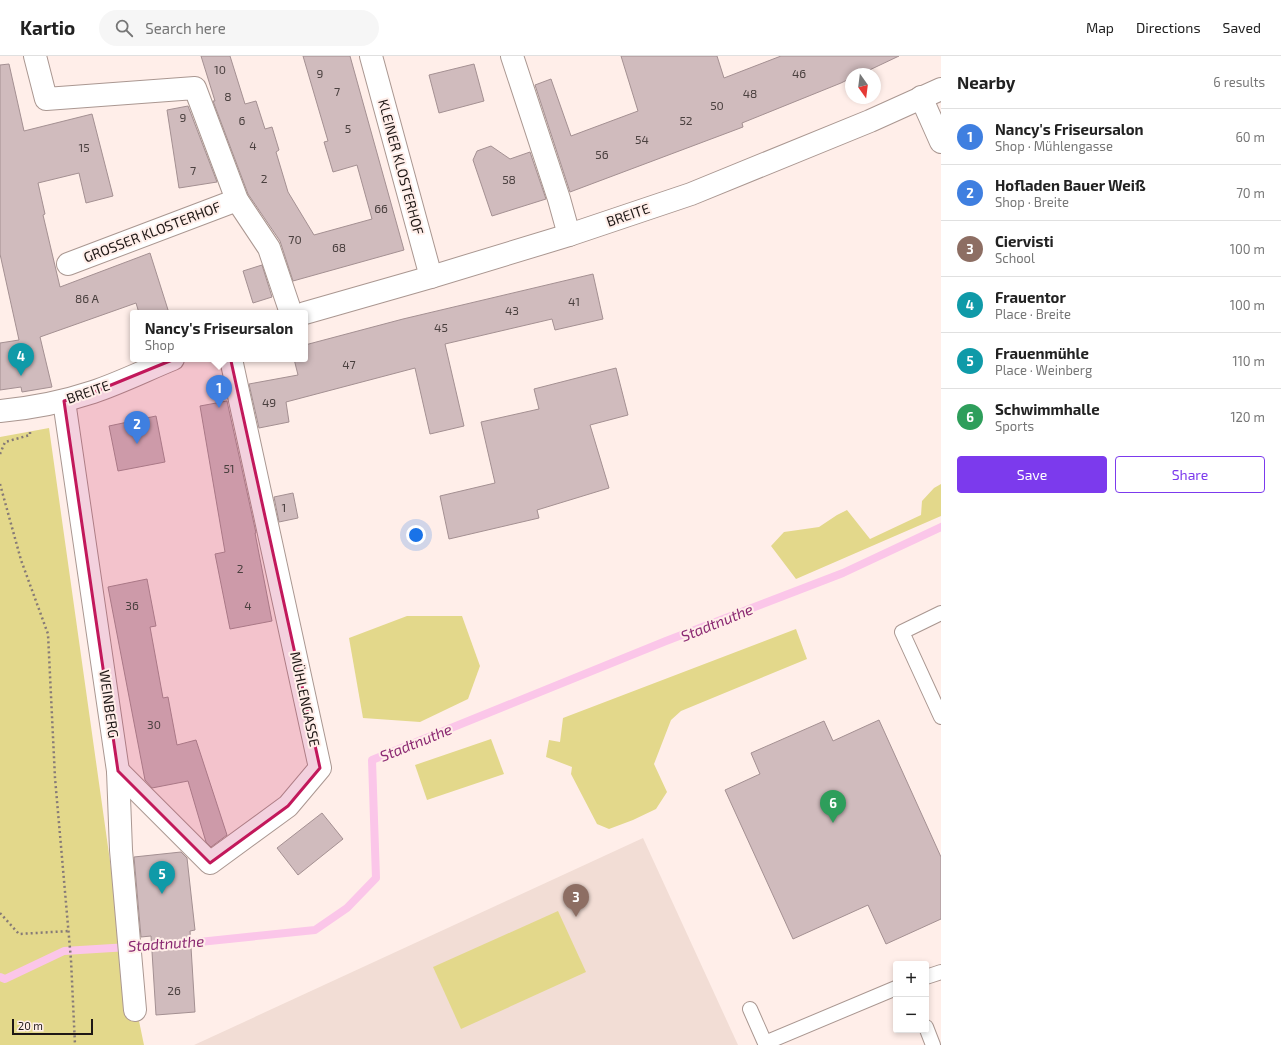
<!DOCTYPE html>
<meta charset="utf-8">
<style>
body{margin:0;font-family:"Exo 2",sans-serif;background:#f6f6f6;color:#222}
.controls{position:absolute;right:12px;bottom:12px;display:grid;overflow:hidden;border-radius:4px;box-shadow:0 2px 6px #0003}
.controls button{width:36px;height:36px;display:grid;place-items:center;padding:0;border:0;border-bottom:1px solid #e0e0e0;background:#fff;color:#222;font:20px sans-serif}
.compass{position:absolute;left:845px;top:12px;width:36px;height:36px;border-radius:50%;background:#fff;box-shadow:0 2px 6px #0003;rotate:166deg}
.scale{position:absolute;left:12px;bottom:10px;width:81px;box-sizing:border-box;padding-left:4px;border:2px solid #1e1715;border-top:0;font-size:11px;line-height:14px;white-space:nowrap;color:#1e1715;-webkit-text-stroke:3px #ffeee9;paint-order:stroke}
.you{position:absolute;left:416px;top:479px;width:14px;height:14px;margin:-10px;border:3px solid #fff;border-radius:50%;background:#1a73e8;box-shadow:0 0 0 6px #1a73e833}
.badge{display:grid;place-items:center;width:26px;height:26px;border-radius:50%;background:#7c3aed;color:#fff;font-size:13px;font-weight:700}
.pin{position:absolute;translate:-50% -33px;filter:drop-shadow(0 1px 2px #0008)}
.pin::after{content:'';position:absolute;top:21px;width:14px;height:12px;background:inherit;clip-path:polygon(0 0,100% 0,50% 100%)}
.popup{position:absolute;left:130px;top:254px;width:178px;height:52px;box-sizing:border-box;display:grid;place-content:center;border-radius:4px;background:#fff;filter:drop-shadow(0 1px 3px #0005);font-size:13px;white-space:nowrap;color:#767676}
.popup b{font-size:15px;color:#222}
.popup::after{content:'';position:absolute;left:50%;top:100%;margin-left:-8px;border:8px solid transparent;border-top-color:#fff}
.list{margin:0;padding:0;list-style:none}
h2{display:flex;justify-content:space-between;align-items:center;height:52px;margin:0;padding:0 16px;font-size:17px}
h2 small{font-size:13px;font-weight:400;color:#767676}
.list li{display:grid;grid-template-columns:26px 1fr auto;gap:12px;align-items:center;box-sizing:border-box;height:56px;padding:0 16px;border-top:1px solid #e0e0e0}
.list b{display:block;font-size:15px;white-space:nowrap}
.list p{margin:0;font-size:13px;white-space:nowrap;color:#767676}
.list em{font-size:13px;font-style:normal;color:#767676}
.actions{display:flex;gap:8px;padding:12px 16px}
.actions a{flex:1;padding:9px 0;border:1px solid #7c3aed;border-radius:4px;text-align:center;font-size:14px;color:#7c3aed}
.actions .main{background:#7c3aed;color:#fff}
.icon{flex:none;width:22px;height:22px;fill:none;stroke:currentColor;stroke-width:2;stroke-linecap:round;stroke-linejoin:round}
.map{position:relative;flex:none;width:941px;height:989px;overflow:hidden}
header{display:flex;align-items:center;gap:24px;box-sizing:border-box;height:56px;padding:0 20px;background:#fff;border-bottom:1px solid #e0e0e0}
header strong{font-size:19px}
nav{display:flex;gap:22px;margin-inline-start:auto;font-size:14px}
.search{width:280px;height:36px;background:#f6f6f6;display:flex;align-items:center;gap:10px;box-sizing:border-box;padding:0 14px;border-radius:22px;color:#767676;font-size:15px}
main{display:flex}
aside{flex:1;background:#fff}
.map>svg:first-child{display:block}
</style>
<header>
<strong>Kartio</strong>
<div class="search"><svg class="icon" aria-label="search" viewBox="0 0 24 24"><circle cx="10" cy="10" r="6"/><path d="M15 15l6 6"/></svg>Search here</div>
<nav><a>Map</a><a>Directions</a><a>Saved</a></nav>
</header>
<main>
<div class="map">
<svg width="941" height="989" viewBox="0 0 941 989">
<rect width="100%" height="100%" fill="#ffeee9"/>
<!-- built -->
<path fill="#f2ddd5" d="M 643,782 L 738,989 L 194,989 Z"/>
<!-- green -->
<g fill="#e3d88b">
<path d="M 49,372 L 119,869 L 144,989 L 0,989 L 0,381 Z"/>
<path d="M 941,428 L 941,460 L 796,523 L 771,490 L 784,476 L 819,471 L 837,459 L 847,454 L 870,483 L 921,459 L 922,445 L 934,432 Z"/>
<path d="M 407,560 L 462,560 L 480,610 L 468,643 L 420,666 L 363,662 L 349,582 Z"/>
<path d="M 796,573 L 807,603 L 681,655 L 671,664 L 654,708 L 667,736 L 656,753 L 633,764 L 609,773 L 597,768 L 571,718 L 572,711 L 546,701 L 549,684 L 560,686 L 563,662 Z"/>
<path d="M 491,683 L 504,718 L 427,744 L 415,709 Z"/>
<path d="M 558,855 L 586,916 L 461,973 L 433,911 Z"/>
</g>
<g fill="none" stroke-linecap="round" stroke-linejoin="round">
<!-- stream -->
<g stroke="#fbc6e9" stroke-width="8">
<path d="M 180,888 L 315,874 L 347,852 L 376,822 L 372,704 L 666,585 L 843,517 L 941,471"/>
<path d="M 0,921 L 5,923 L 64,895 L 161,889"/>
</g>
</g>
<!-- building -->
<g fill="#d0bbbd" stroke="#a49092">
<path d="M 201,0 L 230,0 L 245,48 L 256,45 L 265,73 L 272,71 L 279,94 L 276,96 L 288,136 L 314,179 L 372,163 L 357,109 L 333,116 L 324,86 L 328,85 L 303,0 L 350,0 L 404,194 L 293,225 L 280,185 L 248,138 L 213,45 L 215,45 Z"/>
<path d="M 621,0 L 717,0 L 724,22 L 781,0 L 899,0 L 861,18 L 851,18 L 851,22 L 841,27 L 742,67 L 743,71 L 570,136 L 535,29 L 551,23 L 571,80 L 638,55 Z"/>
<path d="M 9,8 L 24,75 L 92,58 L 113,140 L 86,147 L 79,117 L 38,127 L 45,158 L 43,159 L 60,231 L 150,197 L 169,257 L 139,257 L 136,247 L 40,281 L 52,331 L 22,336 L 21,331 L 0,334 L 0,287 L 19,284 L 0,198 L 0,9 Z"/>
<path d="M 474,8 L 484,45 L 439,57 L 429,19 Z"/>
<path d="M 188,50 L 217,126 L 179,132 L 167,54 Z"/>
<path d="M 491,90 L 510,103 L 530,96 L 546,143 L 492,160 L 473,104 L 477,95 Z"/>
<path d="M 262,209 L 272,241 L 253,247 L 243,215 Z"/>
<path d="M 593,218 L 603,263 L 555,274 L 552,263 L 445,288 L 464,370 L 430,378 L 415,312 L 286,346 L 289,366 L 259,372 L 249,328 L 298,319 L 294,303 L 305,303 L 305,289 L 403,263 Z"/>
<path d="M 616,312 L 628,359 L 590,369 L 609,432 L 537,454 L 539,462 L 449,483 L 440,440 L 495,427 L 481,366 L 539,353 L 534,333 Z"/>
<path d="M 227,345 L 256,477 L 255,477 L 272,565 L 230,573 L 215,498 L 225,496 L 200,350 Z"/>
<path d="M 156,360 L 165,406 L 118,415 L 109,370 Z"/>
<path d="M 293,437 L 298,462 L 279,466 L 274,441 Z"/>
<path d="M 147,523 L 156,570 L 150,571 L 163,642 L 168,641 L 177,689 L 196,684 L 227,779 L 211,791 L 206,786 L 188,725 L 152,732 L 145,724 L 108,531 Z"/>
<path d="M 879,664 L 941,801 L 941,863 L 886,888 L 868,849 L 793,883 L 725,734 L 760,718 L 751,697 L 824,665 L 833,685 Z"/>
<path d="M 322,757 L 343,783 L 298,819 L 277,792 Z"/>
<path d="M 181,796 L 187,802 L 195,874 L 190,875 L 195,956 L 156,959 L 151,880 L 141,881 L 134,801 Z"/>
</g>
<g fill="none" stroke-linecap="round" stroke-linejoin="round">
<!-- service casing -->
<g stroke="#aa9791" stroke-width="16">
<g id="service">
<path d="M 941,557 L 902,576 L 941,661"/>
<path d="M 926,921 L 941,916"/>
<path d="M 750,953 L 765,987 L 896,932"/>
<path d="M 926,971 L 933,989"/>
</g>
</g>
<!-- minor casing -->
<g stroke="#aa9791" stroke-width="24">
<g id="minor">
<path d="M 35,0 L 46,43 L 195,32 L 237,144 L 269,192 L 291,257"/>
<path d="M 371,0 L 431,221"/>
<path d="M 512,0 L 559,143 L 569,179"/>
<path d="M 921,41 L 941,86"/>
<path d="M 68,208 L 237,144"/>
<path d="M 305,257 L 431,221 L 569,179 L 691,138 L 870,65 L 941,33"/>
<path d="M 64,345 L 118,715 L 121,794 L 135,954"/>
<path d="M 0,355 C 32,352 63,346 93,336 C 120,327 146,314 173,303"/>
<path d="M 118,715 L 210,807 L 288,750 L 320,712 L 231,303"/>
</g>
</g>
<!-- path -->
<g stroke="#867a77" stroke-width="2.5" stroke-dasharray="2 3" stroke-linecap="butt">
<path d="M 0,398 L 5,386 L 30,379 L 30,376"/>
<path d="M 0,428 L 21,504 L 48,578 L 55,722 L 71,904 L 75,989"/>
<path d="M 0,857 L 19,878 L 69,875"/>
</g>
<!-- service -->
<use href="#service" stroke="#fff" stroke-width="14"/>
<!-- minor -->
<use href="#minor" stroke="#fff" stroke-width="22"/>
</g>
<!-- marked area -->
<path fill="#c2185b" fill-opacity="0.2" stroke="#c2185b" stroke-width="3" stroke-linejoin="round" d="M 226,282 L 320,712 L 288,750 L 210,807 L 118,715 L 64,345 L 94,336 Z"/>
<g text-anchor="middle" stroke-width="4" stroke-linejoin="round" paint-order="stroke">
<!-- number labels -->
<g font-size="12" fill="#4a403f">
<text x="220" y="18">10</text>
<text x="320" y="22">9</text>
<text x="799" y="22">46</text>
<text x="337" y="40">7</text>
<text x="750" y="42">48</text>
<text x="228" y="45">8</text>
<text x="717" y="54">50</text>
<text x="183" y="66">9</text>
<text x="242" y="69">6</text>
<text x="686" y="69">52</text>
<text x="348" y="77">5</text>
<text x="642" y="88">54</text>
<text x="253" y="94">4</text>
<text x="84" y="96">15</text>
<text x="602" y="103">56</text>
<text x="193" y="119">7</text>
<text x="264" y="127">2</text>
<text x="509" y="128">58</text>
<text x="381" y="157">66</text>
<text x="295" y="188">70</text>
<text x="339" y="196">68</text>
<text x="87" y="247">86 A</text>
<text x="574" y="250">41</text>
<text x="512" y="259">43</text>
<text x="441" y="276">45</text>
<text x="349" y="313">47</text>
<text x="269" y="351">49</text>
<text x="229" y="417">51</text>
<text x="284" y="456">1</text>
<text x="240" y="517">2</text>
<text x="132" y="554">36</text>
<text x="248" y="554">4</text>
<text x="154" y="673">30</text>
<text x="174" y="939">26</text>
</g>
<!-- street labels -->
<g font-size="14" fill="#1e1715" stroke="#ffeee9">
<text transform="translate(401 111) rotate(75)" y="5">KLEINER KLOSTERHOF</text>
<text transform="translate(628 159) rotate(-19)" y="5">BREITE</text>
<text transform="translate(152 176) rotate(-21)" y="5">GROSSER KLOSTERHOF</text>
<text transform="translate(88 336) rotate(-19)" y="5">BREITE</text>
<text transform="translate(305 643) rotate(78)" y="5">MÜHLENGASSE</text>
<text transform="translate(109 648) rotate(82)" y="5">WEINBERG</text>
</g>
<!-- water labels -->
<g font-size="15" font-style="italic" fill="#8a2871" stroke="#ffeee9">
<text transform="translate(717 567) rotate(-22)" y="5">Stadtnuthe</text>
<text transform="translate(416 687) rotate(-22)" y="5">Stadtnuthe</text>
<text transform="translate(166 888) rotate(-4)" y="5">Stadtnuthe</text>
</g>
</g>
</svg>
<div class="controls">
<button>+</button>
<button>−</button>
</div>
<svg class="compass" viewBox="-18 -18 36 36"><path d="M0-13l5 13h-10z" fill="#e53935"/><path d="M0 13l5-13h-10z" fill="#767676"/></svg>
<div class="scale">20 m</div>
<div class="you"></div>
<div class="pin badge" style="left:219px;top:352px;background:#3f7fe0">1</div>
<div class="popup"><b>Nancy's Friseursalon</b>Shop</div>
<div class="pin badge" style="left:137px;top:388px;background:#3f7fe0">2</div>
<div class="pin badge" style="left:576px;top:861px;background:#8d6e63">3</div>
<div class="pin badge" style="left:21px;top:320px;background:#0f9aa8">4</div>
<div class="pin badge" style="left:162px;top:838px;background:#0f9aa8">5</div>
<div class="pin badge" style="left:833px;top:767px;background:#2e9e5b">6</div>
</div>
<aside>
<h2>Nearby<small>6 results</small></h2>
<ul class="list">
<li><span class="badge" style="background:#3f7fe0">1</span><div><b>Nancy's Friseursalon</b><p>Shop · Mühlengasse</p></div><em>60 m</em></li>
<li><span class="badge" style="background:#3f7fe0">2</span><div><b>Hofladen Bauer Weiß</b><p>Shop · Breite</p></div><em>70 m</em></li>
<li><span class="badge" style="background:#8d6e63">3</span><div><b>Ciervisti</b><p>School</p></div><em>100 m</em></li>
<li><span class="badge" style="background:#0f9aa8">4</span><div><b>Frauentor</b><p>Place · Breite</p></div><em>100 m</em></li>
<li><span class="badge" style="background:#0f9aa8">5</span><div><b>Frauenmühle</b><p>Place · Weinberg</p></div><em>110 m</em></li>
<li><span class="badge" style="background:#2e9e5b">6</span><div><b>Schwimmhalle</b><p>Sports</p></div><em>120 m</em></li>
</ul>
<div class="actions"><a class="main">Save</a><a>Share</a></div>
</aside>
</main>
